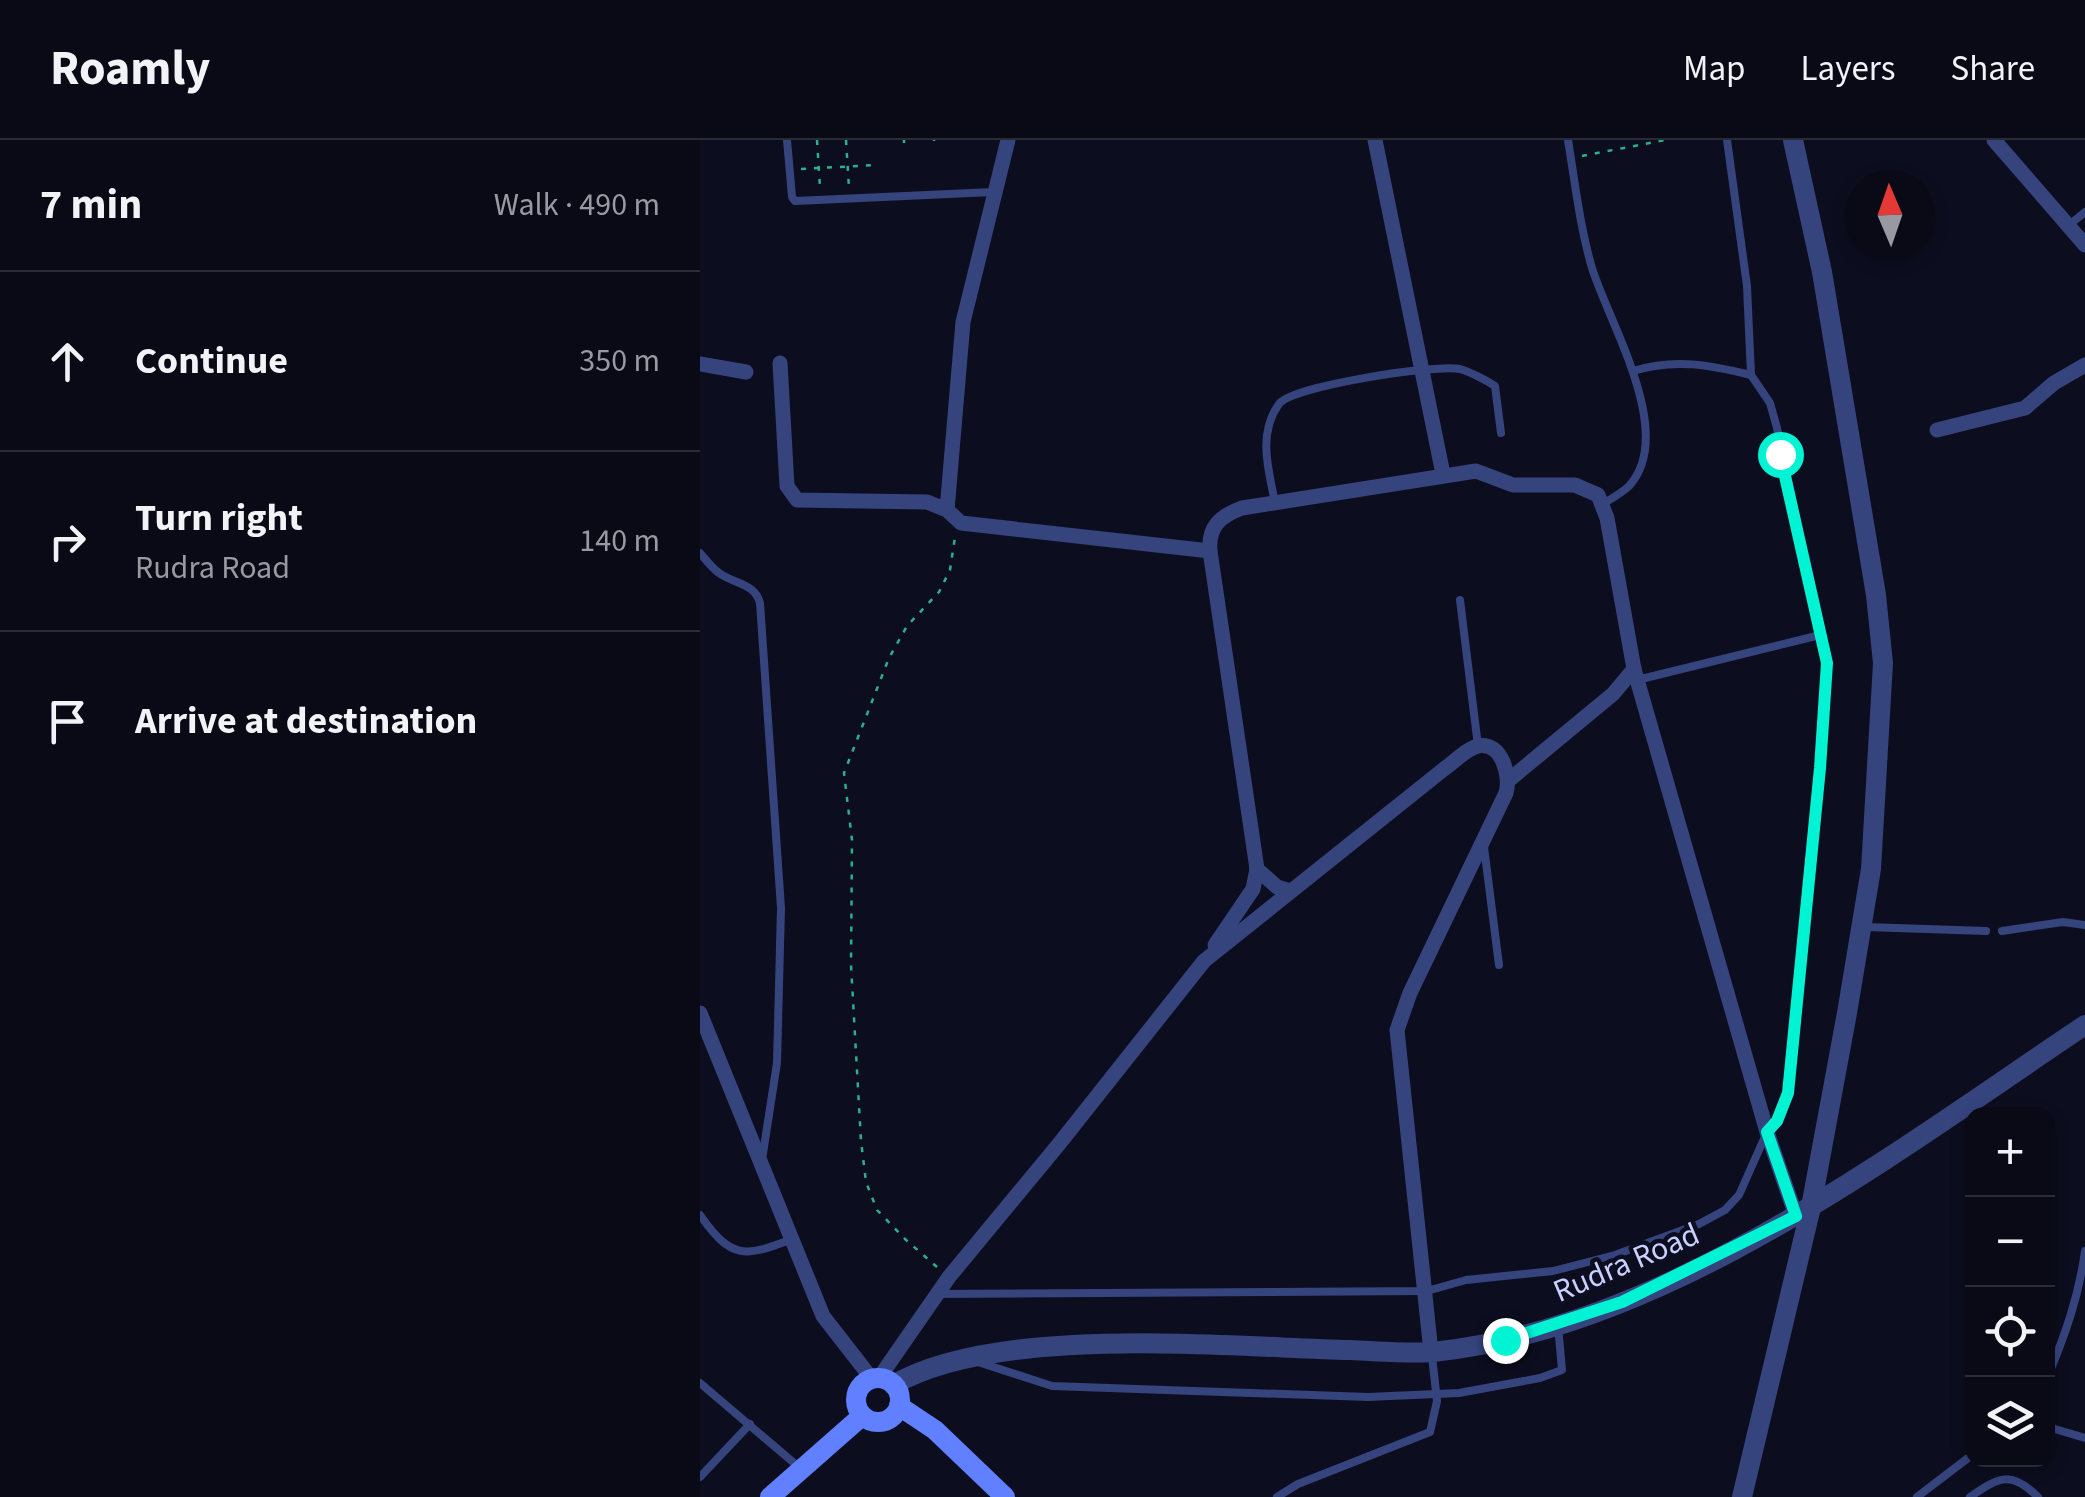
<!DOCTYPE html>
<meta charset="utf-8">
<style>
body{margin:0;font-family:"Source Sans 3",sans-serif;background:#12131f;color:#f1f3f6}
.controls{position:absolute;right:30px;bottom:30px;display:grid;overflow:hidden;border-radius:20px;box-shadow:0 5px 15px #0003}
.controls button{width:90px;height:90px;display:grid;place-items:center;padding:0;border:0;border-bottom:2px solid #292b35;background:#090a16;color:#f1f3f6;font:50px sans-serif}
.compass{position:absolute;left:1145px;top:30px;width:90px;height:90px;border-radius:50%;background:#090a16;box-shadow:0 5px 15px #0003;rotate:358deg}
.stop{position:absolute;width:30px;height:30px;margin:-22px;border:8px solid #00f4d4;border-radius:50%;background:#fff}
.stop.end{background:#00f4d4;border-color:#fff;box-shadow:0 2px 10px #0008}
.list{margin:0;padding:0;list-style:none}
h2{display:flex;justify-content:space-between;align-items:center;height:130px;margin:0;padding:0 40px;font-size:42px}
h2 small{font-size:32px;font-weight:400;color:#999aa1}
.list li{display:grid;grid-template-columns:65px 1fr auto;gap:30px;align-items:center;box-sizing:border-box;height:180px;padding:0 40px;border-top:2px solid #292b35}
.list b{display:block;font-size:38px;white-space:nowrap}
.list p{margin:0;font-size:32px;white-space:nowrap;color:#999aa1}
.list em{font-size:32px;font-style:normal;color:#999aa1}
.icon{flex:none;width:55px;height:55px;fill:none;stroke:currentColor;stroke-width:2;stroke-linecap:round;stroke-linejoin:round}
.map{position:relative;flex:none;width:1385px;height:1357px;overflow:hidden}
header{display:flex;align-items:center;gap:60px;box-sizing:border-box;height:140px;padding:0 50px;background:#090a16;border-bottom:2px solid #292b35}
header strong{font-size:48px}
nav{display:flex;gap:55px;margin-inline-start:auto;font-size:35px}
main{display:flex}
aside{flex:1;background:#090a16}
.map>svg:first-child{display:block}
</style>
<header>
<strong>Roamly</strong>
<nav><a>Map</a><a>Layers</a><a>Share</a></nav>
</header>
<main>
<aside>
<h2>7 min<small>Walk · 490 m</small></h2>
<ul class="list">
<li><svg class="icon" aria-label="ahead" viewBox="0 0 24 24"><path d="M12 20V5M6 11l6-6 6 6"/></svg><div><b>Continue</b></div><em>350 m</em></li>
<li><svg class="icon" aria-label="right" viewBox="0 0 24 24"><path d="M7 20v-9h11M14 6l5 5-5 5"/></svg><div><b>Turn right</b><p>Rudra Road</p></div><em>140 m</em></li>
<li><svg class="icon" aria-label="arrive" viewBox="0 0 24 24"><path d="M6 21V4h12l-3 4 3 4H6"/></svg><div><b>Arrive at destination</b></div></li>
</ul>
</aside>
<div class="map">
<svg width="1385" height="1357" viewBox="0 0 1385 1357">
<rect width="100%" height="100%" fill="#0c0d1e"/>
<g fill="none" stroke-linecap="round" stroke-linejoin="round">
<!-- path -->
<g stroke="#2bb18a" stroke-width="2.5" stroke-dasharray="5 8" stroke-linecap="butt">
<path d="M 117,0 L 120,48"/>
<path d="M 146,0 L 149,48"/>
<path d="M 204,0 L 204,3"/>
<path d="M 234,0 L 234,1"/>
<path d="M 882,16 L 965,0"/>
<path d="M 101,29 L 176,25"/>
<path d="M 237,1127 L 205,1099 L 177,1070 L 166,1042 L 161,1001 L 151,825 L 152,700 L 144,633 L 189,518 L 207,486 L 239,452 L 250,430 L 255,397"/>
</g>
<!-- service -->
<g stroke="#36447e" stroke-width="8">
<path d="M 87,0 L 92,57 L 95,61 L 293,52"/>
<path d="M 868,0 C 875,43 880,87 892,128 C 909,183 977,294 929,346 C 922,353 912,358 903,364"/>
<path d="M 1369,85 L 1385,72"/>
<path d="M 933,231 C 975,218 1010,225 1051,235"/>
<path d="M 575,363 C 569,331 557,294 579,264 C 592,246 735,224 760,229 C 770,232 786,240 795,246 L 801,293"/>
<path d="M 0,413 C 6,420 12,428 19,433 C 34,444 55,443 60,463 L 81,768 L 77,923 L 62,1020"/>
<path d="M 760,460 L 778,606"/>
<path d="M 937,540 L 1120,495"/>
<path d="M 784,707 L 799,825"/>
<path d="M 1166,787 L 1286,791"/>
<path d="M 1302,791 L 1363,782 L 1385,785"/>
<path d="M 0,1075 C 31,1119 44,1118 92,1099"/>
<path d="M 238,1154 L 727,1151 L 766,1140 L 853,1131 L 915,1115 L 999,1084 L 1025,1070 L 1039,1055 L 1067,992 L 1077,981 L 1088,953 L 1121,628 L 1127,523 L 1077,288 L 1070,263 L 1051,235 L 1047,146 L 1027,0"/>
<path d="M 278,1222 L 352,1246 L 668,1257 L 759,1253 L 840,1238 L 862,1230 L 858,1185"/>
<path d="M 1348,1236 C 1365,1195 1379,1156 1385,1111"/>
<path d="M 0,1243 L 100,1328"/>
<path d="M 1348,1287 L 1385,1298"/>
<path d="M 0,1337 L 50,1284"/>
<path d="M 577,1357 L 598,1344 L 730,1292 L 737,1261 L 732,1216"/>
<path d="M 1217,1357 L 1272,1315"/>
<path d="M 1270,1357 C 1299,1337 1311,1330 1338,1357"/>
</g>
<!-- minor -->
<g stroke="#36447e" stroke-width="15">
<path d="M 675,0 L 743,334"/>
<path d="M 1294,0 L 1385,105"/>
<path d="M 80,223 L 87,346 L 97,360 L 227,362 L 247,370 L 261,383 L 510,411"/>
<path d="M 0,224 L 46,232"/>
<path d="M 1237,290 L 1325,268 L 1354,243 L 1385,225"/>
<path d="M 247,370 L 263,182 L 308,0"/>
<path d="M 809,640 L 913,554 L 934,529"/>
<path d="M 590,751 L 577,747 L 557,729 L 510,411 C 508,387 520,376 542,368 L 776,331 L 813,345 L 875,345 L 898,355 L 907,378 L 934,529 L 1067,992 L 1096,1076"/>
<path d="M 515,805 L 553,749 L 557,729"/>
<path d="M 0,873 L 123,1176 L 172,1239"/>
<path d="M 179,1238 L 249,1137 L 359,1004 L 504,821 L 744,629 C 754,622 766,609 778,606 C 802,601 811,637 806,653 L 710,853 L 697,890 L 731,1212"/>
</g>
<!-- tertiary -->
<g stroke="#36447e" stroke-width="20">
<path d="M 193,1245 C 298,1184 527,1207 650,1210 C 677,1211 706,1214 733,1212 C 967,1188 1195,1012 1385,885"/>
<path d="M 1042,1357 L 1111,1067 L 1147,873 L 1171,729 L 1183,523 L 1176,455 L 1122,132 L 1093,0"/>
</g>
<!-- secondary -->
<g stroke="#6080ff" stroke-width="20">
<circle cx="178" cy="1260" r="22"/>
<path d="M 199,1266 L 235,1290 L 305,1357"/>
<path d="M 70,1357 L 162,1276"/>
</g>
</g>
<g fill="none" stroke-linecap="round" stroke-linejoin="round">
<!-- route -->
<path stroke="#00f4d4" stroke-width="12" d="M 805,1200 L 922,1162 L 1096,1076 L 1067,992 L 1077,981 L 1088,953 L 1120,628 L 1127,523 L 1080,314"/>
</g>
<g text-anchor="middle" stroke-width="9" stroke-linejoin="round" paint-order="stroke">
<!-- street labels -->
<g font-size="32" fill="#c9cfff" stroke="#0c0d1e">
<text transform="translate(926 1122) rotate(-23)" y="11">Rudra Road</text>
</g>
</g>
</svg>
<div class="controls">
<button>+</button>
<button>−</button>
<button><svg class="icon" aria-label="locate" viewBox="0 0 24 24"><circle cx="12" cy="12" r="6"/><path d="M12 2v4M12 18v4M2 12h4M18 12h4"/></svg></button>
<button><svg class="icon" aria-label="layers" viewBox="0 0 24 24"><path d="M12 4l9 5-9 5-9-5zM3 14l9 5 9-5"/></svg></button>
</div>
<svg class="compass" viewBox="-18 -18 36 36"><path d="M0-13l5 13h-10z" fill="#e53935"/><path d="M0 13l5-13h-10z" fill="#999aa1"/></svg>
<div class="stop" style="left:1080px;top:314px"></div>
<div class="stop end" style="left:805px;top:1200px"></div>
</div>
</main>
